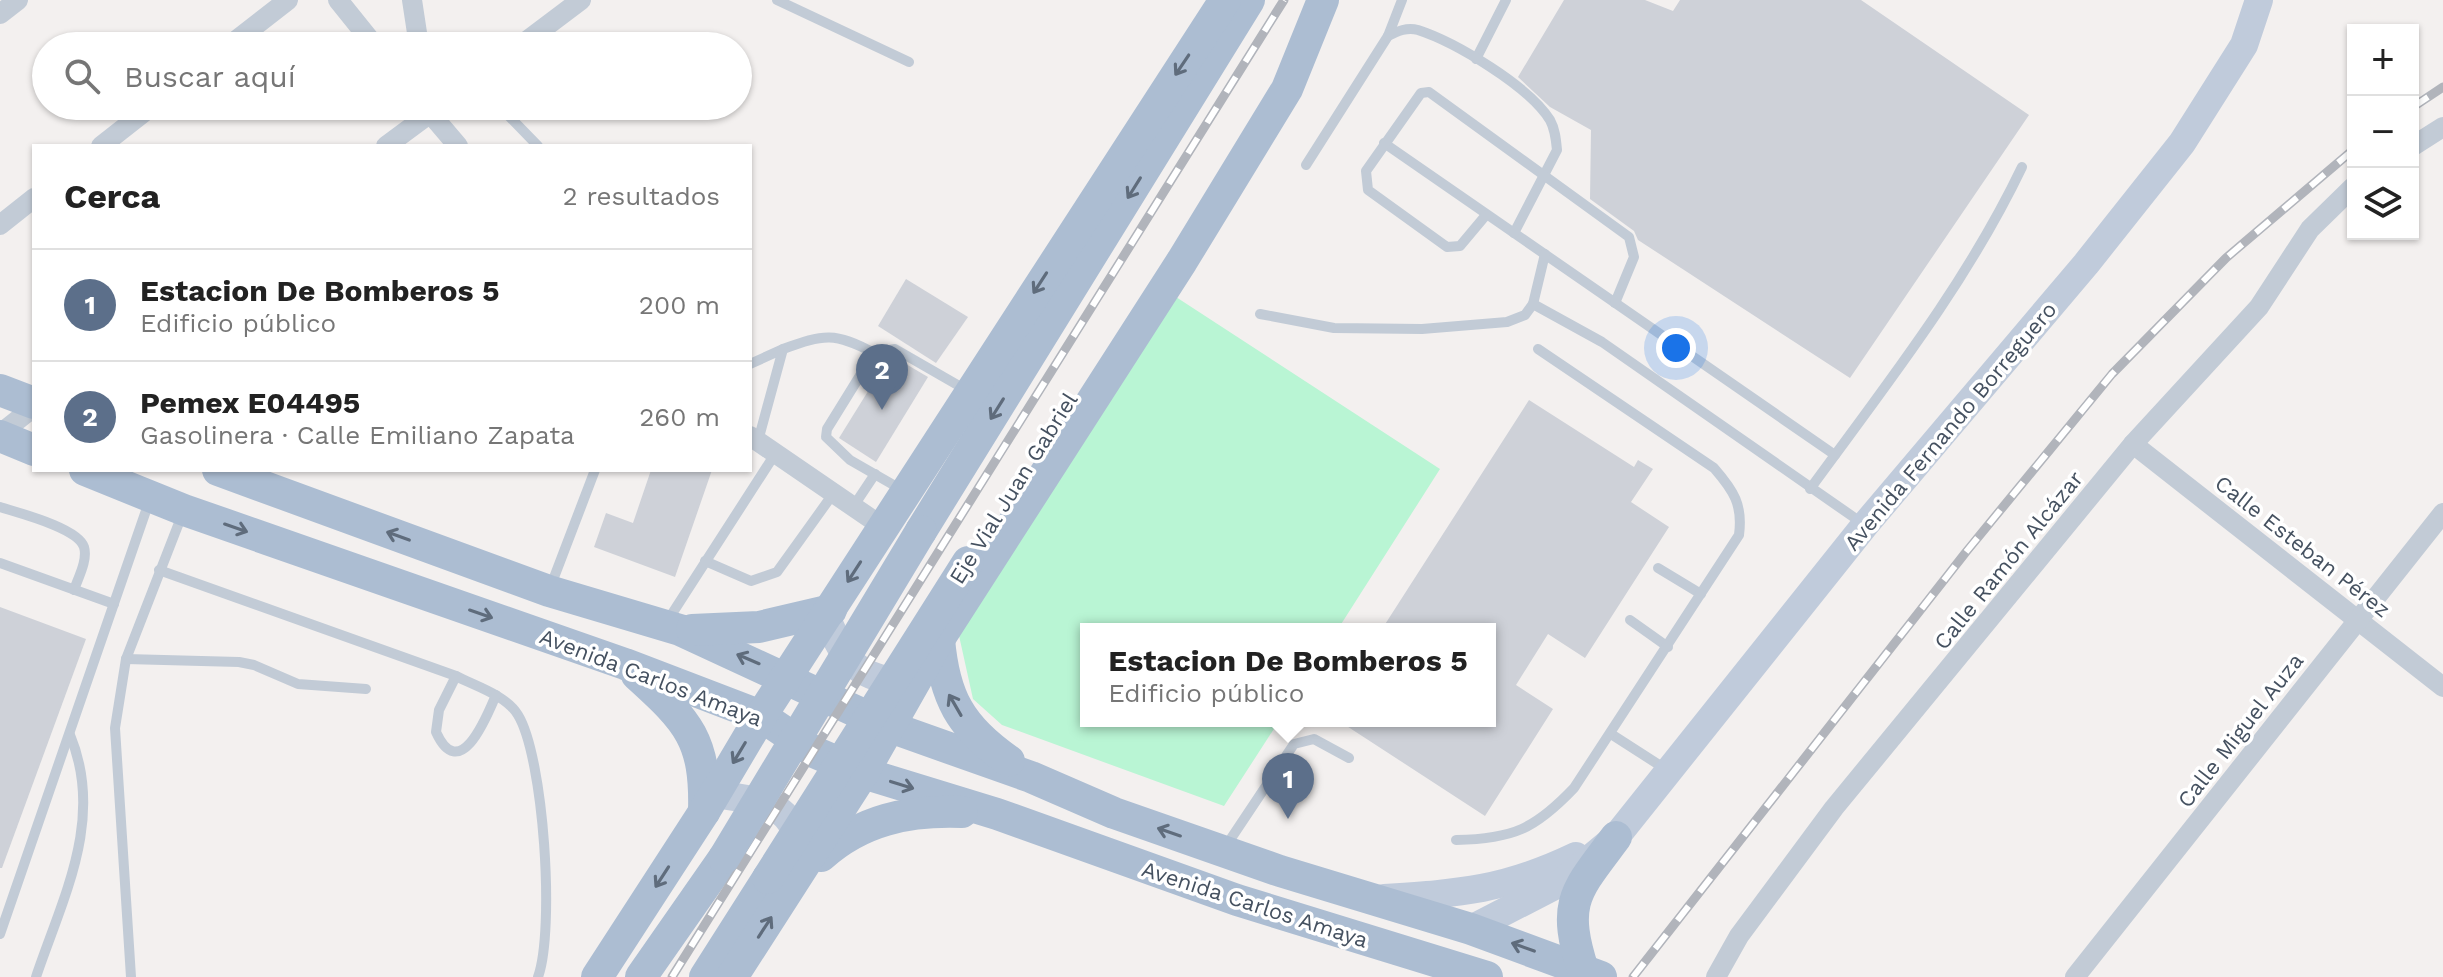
<!DOCTYPE html>
<html lang="es">
<meta charset="utf-8">
<style>
body{margin:0;font-family:"Work Sans",sans-serif;background:#f6f6f6;color:#222}
.controls{position:absolute;right:24px;top:24px;display:grid;overflow:hidden;border-radius:0px;box-shadow:0 2px 6px #0004}
.controls button{width:72px;height:72px;display:grid;place-items:center;padding:0;border:0;border-bottom:2px solid #e0e0e0;background:#fff;color:#222;font:40px sans-serif}
.you{position:absolute;left:1676px;top:348px;width:28px;height:28px;margin:-20px;border:6px solid #fff;border-radius:50%;background:#1a73e8;box-shadow:0 0 0 12px #1a73e833}
.badge{display:grid;place-items:center;width:52px;height:52px;border-radius:50%;background:#7c3aed;color:#fff;font-size:26px;font-weight:700}
.pin{position:absolute;translate:-50% -66px;filter:drop-shadow(0 2px 4px #0008)}
.pin::after{content:'';position:absolute;top:42px;width:28px;height:24px;background:inherit;clip-path:polygon(0 0,100% 0,50% 100%)}
.popup{position:absolute;left:1080px;top:623px;width:416px;height:104px;box-sizing:border-box;display:grid;place-content:center;border-radius:0px;background:#fff;filter:drop-shadow(0 2px 6px #0005);font-size:26px;white-space:nowrap;color:#767676}
.popup b{font-size:30px;color:#222}
.popup::after{content:'';position:absolute;left:50%;top:100%;margin-left:-16px;border:16px solid transparent;border-top-color:#fff}
.list{margin:0;padding:0;list-style:none}
h2{display:flex;justify-content:space-between;align-items:center;height:104px;margin:0;padding:0 32px;font-size:34px}
h2 small{font-size:26px;font-weight:400;color:#767676}
.list li{display:grid;grid-template-columns:52px 1fr auto;gap:24px;align-items:center;box-sizing:border-box;height:112px;padding:0 32px;border-top:2px solid #e0e0e0}
.list b{display:block;font-size:30px;white-space:nowrap}
.list p{margin:0;font-size:26px;white-space:nowrap;color:#767676}
.list em{font-size:26px;font-style:normal;color:#767676}
.icon{flex:none;width:44px;height:44px;fill:none;stroke:currentColor;stroke-width:2;stroke-linecap:round;stroke-linejoin:round}
.map{position:relative;flex:none;width:2443px;height:977px;overflow:hidden}
.search{position:absolute;background:#fff;box-shadow:0 2px 6px #0004;left:32px;top:32px;width:720px;height:88px;display:flex;align-items:center;gap:20px;box-sizing:border-box;padding:0 28px;border-radius:44px;color:#767676;font-size:30px}
.panel{position:absolute;background:#fff;box-shadow:0 2px 6px #0004;left:32px;top:144px;width:720px;height:328px;border-radius:0px}
.map>svg:first-child{display:block}
</style>
<div class="map">
<svg width="2443" height="977" viewBox="0 0 2443 977">
<rect width="100%" height="100%" fill="#f3f0ef"/>
<!-- green -->
<path fill="#b9f5d4" d="M 1176,297 L 1440,469 L 1338,629 L 1086,629 L 1086,721 L 1279,721 L 1224,806 L 1002,725 L 973,699 L 958,631 Z"/>
<!-- building -->
<g fill="#ced1d8">
<path d="M 1564,0 L 1645,0 L 1673,11 L 1680,0 L 1861,0 L 2029,115 L 1850,378 L 1638,240 L 1634,231 L 1590,199 L 1591,130 L 1550,107 L 1518,77 Z"/>
<path d="M 906,279 L 968,317 L 936,363 L 878,326 Z"/>
<path d="M 894,357 L 928,377 L 876,462 L 839,438 L 888,359 Z"/>
<path d="M 1529,400 L 1634,467 L 1638,460 L 1653,469 L 1631,502 L 1669,527 L 1585,658 L 1548,634 L 1516,685 L 1553,709 L 1485,816 L 1339,721 L 1490,721 L 1490,629 L 1382,629 Z"/>
<path d="M 651,470 L 712,470 L 675,577 L 594,547 L 606,513 L 633,523 Z"/>
<path d="M 0,607 L 86,639 L 2,868 L 0,868 Z"/>
</g>
<g fill="none" stroke-linecap="round" stroke-linejoin="round">
<!-- service -->
<g stroke="#c2cbd6" stroke-width="10">
<path d="M 777,0 L 909,62"/>
<path d="M 1388,36 L 1402,0"/>
<path d="M 1476,59 L 1506,0"/>
<path d="M 501,108 L 538,146"/>
<path d="M 1384,143 L 1835,455"/>
<path d="M 1306,165 L 1388,36 C 1398,31 1407,27 1418,30 C 1455,42 1529,86 1550,120 C 1555,129 1556,139 1557,150 L 1514,233"/>
<path d="M 1486,215 L 1460,246 L 1447,247 L 1368,190 L 1366,171 L 1421,93 L 1429,92 L 1629,237 L 1634,257 L 1615,303"/>
<path d="M 1533,304 L 1545,254"/>
<path d="M 1260,314 L 1334,328 L 1422,329 L 1507,322 L 1525,315 L 1533,304 L 1602,342 L 1862,523"/>
<path d="M 783,349 C 824,334 835,332 874,353"/>
<path d="M 750,364 L 783,349 L 758,441"/>
<path d="M 1810,489 C 1886,385 1966,284 2022,167"/>
<path d="M 904,491 L 850,460 L 826,437 L 827,429 L 874,353 L 895,349 L 968,391"/>
<path d="M 0,507 C 19,513 78,528 84,547 C 88,560 78,578 74,590"/>
<path d="M 853,507 L 875,474"/>
<path d="M 705,561 L 751,581 L 777,572 L 833,494"/>
<path d="M 0,563 L 114,604"/>
<path d="M 1658,568 L 1701,594"/>
<path d="M 159,570 L 456,676 C 475,686 506,695 518,715 C 544,758 555,930 538,977"/>
<path d="M 550,588 L 595,470"/>
<path d="M 668,620 L 775,454"/>
<path d="M 1630,620 L 1668,647"/>
<path d="M 126,659 L 239,662 L 254,665 L 298,684 L 366,689"/>
<path d="M 456,676 L 439,710 L 436,732 C 460,785 487,716 496,695"/>
<path d="M 1611,734 L 1667,770"/>
<path d="M 1456,840 C 1513,839 1535,829 1574,788 L 1739,535 C 1743,505 1734,491 1714,468 L 1538,349"/>
<path d="M 1226,846 L 1294,744 L 1314,739 L 1349,758"/>
<path d="M 0,934 L 150,499"/>
<path d="M 36,977 C 63,897 105,819 70,735"/>
<path d="M 131,977 L 115,728 L 126,659 L 182,515"/>
</g>
<!-- minor -->
<g stroke="#c2cbd6" stroke-width="20">
<path d="M 338,0 L 375,46"/>
<path d="M 412,0 L 419,46"/>
<path d="M 0,14 L 18,0"/>
<path d="M 229,46 L 288,0"/>
<path d="M 520,46 L 581,0"/>
<path d="M 424,106 L 458,146"/>
<path d="M 101,146 L 152,106"/>
<path d="M 386,146 L 440,106"/>
<path d="M 2413,146 L 2443,127"/>
<path d="M 0,225 L 34,198"/>
<path d="M 0,434 L 34,407"/>
<path d="M 750,436 L 883,527"/>
<path d="M 2133,444 L 2443,687"/>
<path d="M 1716,977 L 1739,936 L 1834,808 L 2133,444 L 2259,307 L 2310,229 L 2353,187"/>
<path d="M 2075,977 L 2443,513"/>
</g>
<!-- secondary -->
<g stroke="#c0cbdb" stroke-width="28">
<path d="M 826,616 C 847,667 857,676 911,685"/>
<path d="M 715,794 C 758,801 793,800 801,851"/>
<path d="M 1384,898 C 1461,893 1505,890 1576,856"/>
<path d="M 1471,929 L 1562,882 L 1616,837 L 1865,525 L 2086,264 L 2182,143 L 2244,45 L 2259,0"/>
</g>
<!-- primary -->
<g stroke="#acbdd2" stroke-width="32">
<path d="M 0,390 L 34,403"/>
<path d="M 0,436 L 34,450"/>
<path d="M 85,470 L 184,510 L 625,664 L 761,716 L 814,752 L 863,773 L 997,814 L 1237,900 L 1487,977"/>
<path d="M 218,470 L 549,591 L 680,630 L 890,727 L 1031,777 L 1114,813 L 1280,871 L 1471,929 L 1601,977"/>
<path d="M 921,531 L 1249,0"/>
<path d="M 692,630 L 759,627 L 831,610"/>
<path d="M 939,639 C 944,697 960,727 1009,761"/>
<path d="M 637,675 C 689,722 706,740 704,812"/>
<path d="M 821,856 C 861,820 908,810 962,812"/>
<path d="M 1583,970 C 1561,901 1576,891 1616,837"/>
<path d="M 597,977 L 704,812 L 761,716 L 1225,0"/>
<path d="M 641,977 L 724,858"/>
<path d="M 705,977 L 768,878"/>
<path d="M 732,977 L 863,773 L 939,639 L 1182,261 L 1287,89 L 1323,0"/>
</g>
<!-- rail casing -->
<g stroke="#b1b4bb" stroke-width="9">
<g id="rail">
<path d="M 2413,107 L 2443,87"/>
<path d="M 672,977 L 1284,0"/>
<path d="M 1633,977 L 1966,552 L 2112,374 L 2226,258 L 2353,150"/>
</g>
</g>
<!-- rail -->
<use href="#rail" stroke="#fff" stroke-width="6" stroke-dasharray="18" stroke-linecap="butt"/>
<!-- primary-bridge -->
<g stroke="#acbdd2" stroke-width="32">
<path d="M 724,858 L 921,531"/>
<path d="M 768,878 L 968,562"/>
</g>
</g>
<!-- one-way arrows -->
<defs><path id="oneway-shaft" d="M-6 0H5M1.5-3L5.5 0L1.5 3" fill="none" stroke-width="1.6" stroke-linecap="round" stroke-linejoin="round" transform="scale(2)"/></defs>
<g stroke="#5f6c7c">
<use href="#oneway-shaft" transform="translate(1182 65) rotate(124)"/>
<use href="#oneway-shaft" transform="translate(1134 188) rotate(122)"/>
<use href="#oneway-shaft" transform="translate(1040 283) rotate(123)"/>
<use href="#oneway-shaft" transform="translate(997 409) rotate(122)"/>
<use href="#oneway-shaft" transform="translate(236 528) rotate(19)"/>
<use href="#oneway-shaft" transform="translate(398 536) rotate(-160)"/>
<use href="#oneway-shaft" transform="translate(854 572) rotate(123)"/>
<use href="#oneway-shaft" transform="translate(481 614) rotate(19)"/>
<use href="#oneway-shaft" transform="translate(748 659) rotate(-157)"/>
<use href="#oneway-shaft" transform="translate(955 705) rotate(-120)"/>
<use href="#oneway-shaft" transform="translate(739 753) rotate(121)"/>
<use href="#oneway-shaft" transform="translate(902 785) rotate(17)"/>
<use href="#oneway-shaft" transform="translate(1169 832) rotate(-161)"/>
<use href="#oneway-shaft" transform="translate(662 877) rotate(123)"/>
<use href="#oneway-shaft" transform="translate(765 927) rotate(-57)"/>
<use href="#oneway-shaft" transform="translate(1523 947) rotate(-160)"/>
</g>
<g text-anchor="middle" stroke-width="7" stroke-linejoin="round" paint-order="stroke">
<!-- street labels -->
<g font-size="22" fill="#455160" stroke="#fff">
<text transform="translate(1950 426) rotate(-50)" y="8">Avenida Fernando Borreguero</text>
<text transform="translate(1013 488) rotate(-58)" y="8">Eje Vial Juan Gabriel</text>
<text transform="translate(2303 546) rotate(38)" y="8">Calle Esteban Pérez</text>
<text transform="translate(2008 560) rotate(-51)" y="8">Calle Ramón Alcázar</text>
<text transform="translate(651 677) rotate(21)" y="8">Avenida Carlos Amaya</text>
<text transform="translate(2240 730) rotate(-52)" y="8">Calle Miguel Auza</text>
<text transform="translate(1255 904) rotate(18)" y="8">Avenida Carlos Amaya</text>
</g>
</g>
</svg>
<div class="controls">
<button>+</button>
<button>−</button>
<button><svg class="icon" aria-label="layers" viewBox="0 0 24 24"><path d="M12 4l9 5-9 5-9-5zM3 14l9 5 9-5"/></svg></button>
</div>
<div class="you"></div>
<div class="pin badge" style="left:1288px;top:819px;background:#5c6f8a">1</div>
<div class="popup"><b>Estacion De Bomberos 5</b>Edificio público</div>
<div class="pin badge" style="left:882px;top:410px;background:#5c6f8a">2</div>
<div class="search"><svg class="icon" aria-label="search" viewBox="0 0 24 24"><circle cx="10" cy="10" r="6"/><path d="M15 15l6 6"/></svg>Buscar aquí</div>
<section class="panel">
<h2>Cerca<small>2 resultados</small></h2>
<ul class="list">
<li><span class="badge" style="background:#5c6f8a">1</span><div><b>Estacion De Bomberos 5</b><p>Edificio público</p></div><em>200 m</em></li>
<li><span class="badge" style="background:#5c6f8a">2</span><div><b>Pemex E04495</b><p>Gasolinera · Calle Emiliano Zapata</p></div><em>260 m</em></li>
</ul>
</section>
</div>
